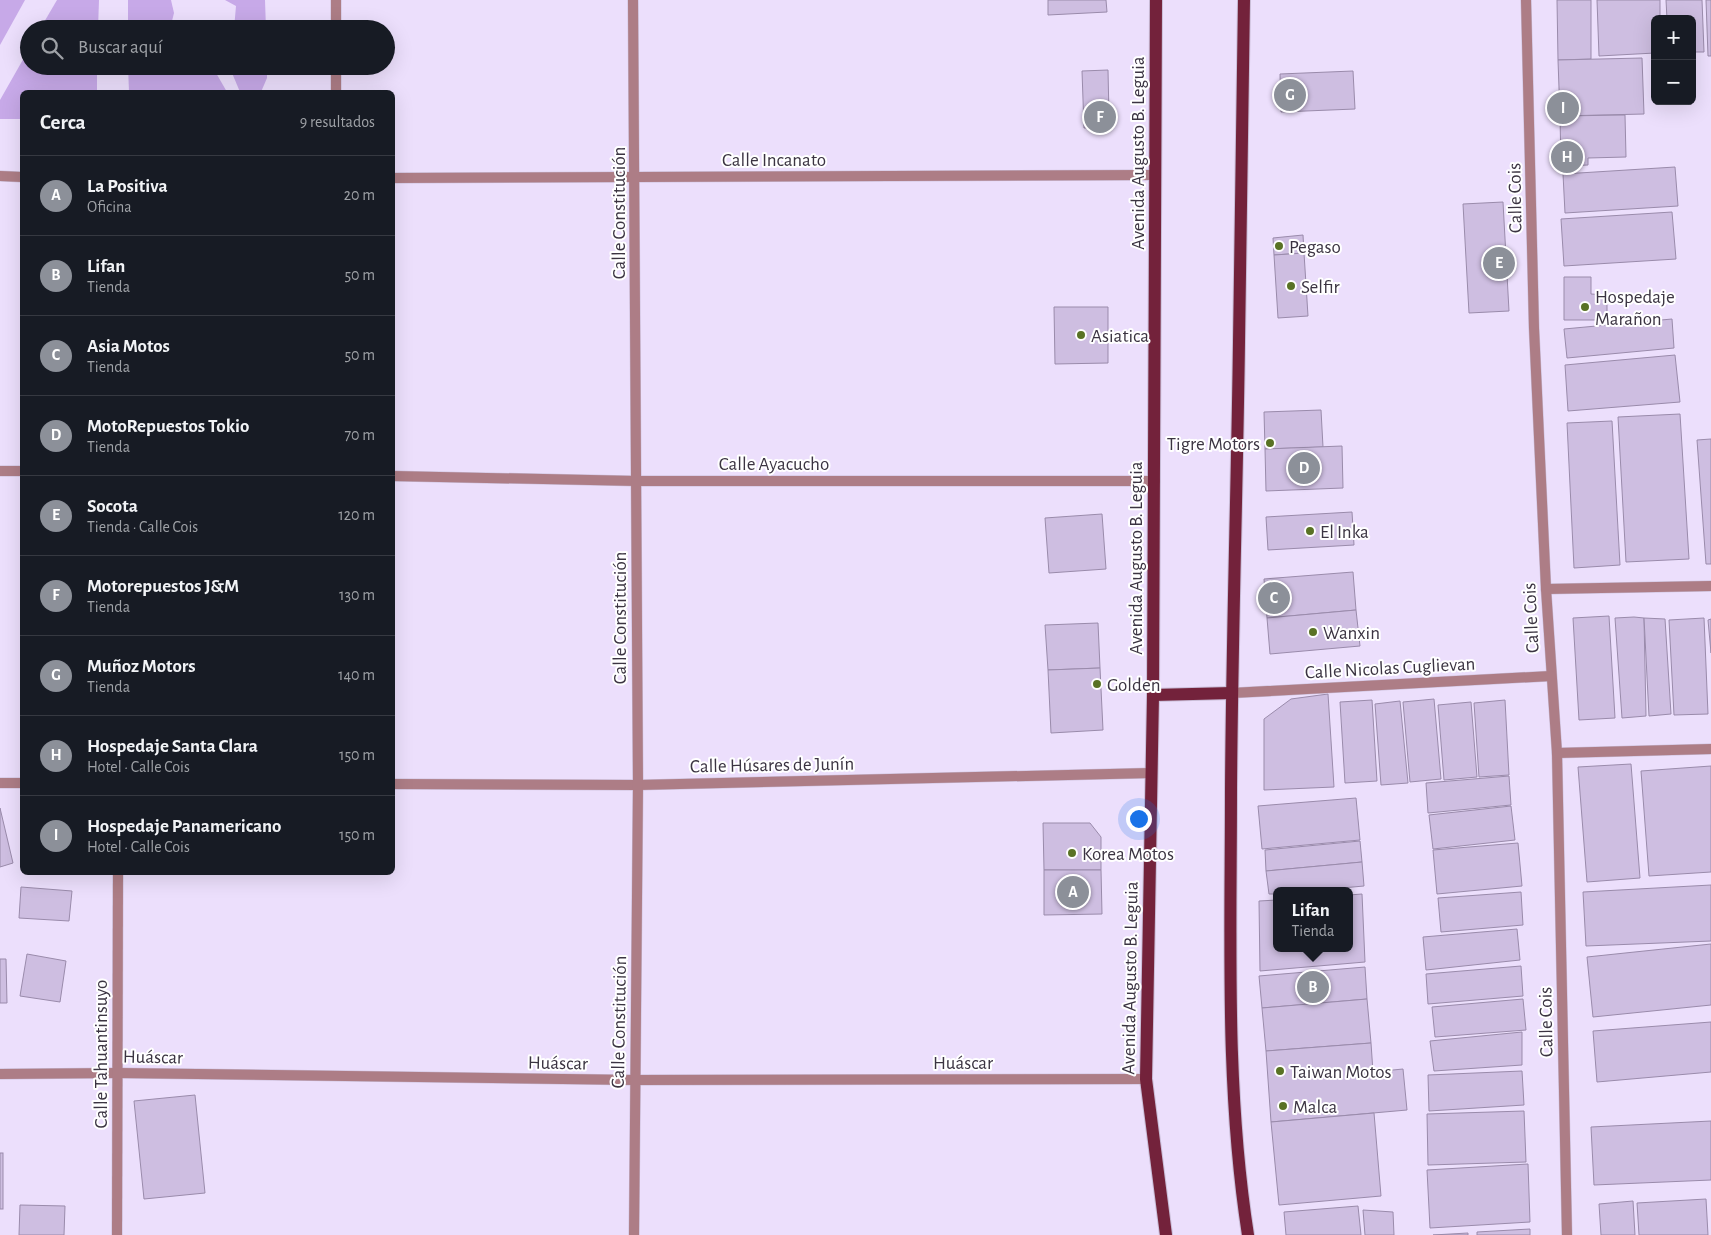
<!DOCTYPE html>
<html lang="es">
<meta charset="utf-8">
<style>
body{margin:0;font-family:"Alegreya Sans",sans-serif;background:#20242c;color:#f1f3f6}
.controls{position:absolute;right:15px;top:15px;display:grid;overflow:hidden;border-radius:8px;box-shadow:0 5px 20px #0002}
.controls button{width:45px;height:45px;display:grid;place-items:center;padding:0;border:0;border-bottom:1px solid #363941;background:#171b24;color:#f1f3f6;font:25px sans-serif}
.you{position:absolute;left:1138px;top:818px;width:18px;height:18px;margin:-12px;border:4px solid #fff;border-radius:50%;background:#1a73e8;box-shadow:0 0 0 8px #1a73e833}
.badge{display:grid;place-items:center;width:32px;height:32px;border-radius:50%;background:#8c9099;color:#fff;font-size:16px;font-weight:700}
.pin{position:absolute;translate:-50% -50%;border:2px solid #fff;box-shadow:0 1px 5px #0006}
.popup{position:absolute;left:1273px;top:887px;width:80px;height:65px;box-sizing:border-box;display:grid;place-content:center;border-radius:8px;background:#171b24;filter:drop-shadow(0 1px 4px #0005);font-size:16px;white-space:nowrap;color:#9ea1a6}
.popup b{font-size:19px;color:#f1f3f6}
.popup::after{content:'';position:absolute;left:50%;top:100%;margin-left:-10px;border:10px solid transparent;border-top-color:#171b24}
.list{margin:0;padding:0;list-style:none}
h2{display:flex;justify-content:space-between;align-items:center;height:65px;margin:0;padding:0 20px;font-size:21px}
h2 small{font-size:16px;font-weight:400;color:#9ea1a6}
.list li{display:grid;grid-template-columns:32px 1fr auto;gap:15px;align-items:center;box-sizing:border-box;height:80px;padding:0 20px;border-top:1px solid #363941}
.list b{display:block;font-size:19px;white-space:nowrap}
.list p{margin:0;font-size:16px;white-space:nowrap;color:#9ea1a6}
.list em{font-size:16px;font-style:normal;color:#9ea1a6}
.icon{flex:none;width:28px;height:28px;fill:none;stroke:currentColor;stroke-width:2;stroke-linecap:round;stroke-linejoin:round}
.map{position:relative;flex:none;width:1711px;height:1235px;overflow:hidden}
.search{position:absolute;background:#171b24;box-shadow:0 5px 20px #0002;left:20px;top:20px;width:375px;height:55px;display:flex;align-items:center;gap:12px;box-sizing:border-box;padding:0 18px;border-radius:28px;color:#9ea1a6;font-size:19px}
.panel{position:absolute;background:#171b24;box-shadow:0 5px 20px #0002;left:20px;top:90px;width:375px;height:785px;border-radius:8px}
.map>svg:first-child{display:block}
</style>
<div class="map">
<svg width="1711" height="1235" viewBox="0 0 1711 1235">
<rect width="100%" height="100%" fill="#ecdffc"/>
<!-- green -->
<g fill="#c7a9e8">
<path d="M 0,0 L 25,0 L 0,45 Z"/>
<path d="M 57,0 L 99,0 L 98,29 L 40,29 Z"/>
<path d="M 128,0 L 171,0 L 174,13 L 170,29 L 128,29 Z"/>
<path d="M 225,0 L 265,0 L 266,29 L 234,29 L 236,6 Z"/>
<path d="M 29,49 L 29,66 L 97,66 L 97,92 L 22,92 L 22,119 L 0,119 L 0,100 Z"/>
<path d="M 128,66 L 212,66 L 227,92 L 129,92 Z"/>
<path d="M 236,66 L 267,66 L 267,78 L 261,92 L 240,92 L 232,73 Z"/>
</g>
<!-- building -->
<g fill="#cebee1" stroke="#9a8bab">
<path d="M 1048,0 L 1106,0 L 1107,12 L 1048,15 Z"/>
<path d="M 1557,0 L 1591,0 L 1591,59 L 1558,60 Z"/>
<path d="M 1597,0 L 1660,0 L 1660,19 L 1655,19 L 1655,53 L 1599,56 Z"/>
<path d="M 1666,0 L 1702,0 L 1704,52 L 1692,52 L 1692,19 L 1667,19 Z"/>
<path d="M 1706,0 L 1711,0 L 1711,56 L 1708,56 Z"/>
<path d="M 1642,58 L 1644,114 L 1560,116 L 1558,60 Z"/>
<path d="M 1108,70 L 1109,117 L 1097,127 L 1084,128 L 1082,71 Z"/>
<path d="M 1353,71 L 1355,109 L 1281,112 L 1280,74 Z"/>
<path d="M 1625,115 L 1626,157 L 1588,158 L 1588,165 L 1561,166 L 1560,116 Z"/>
<path d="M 1675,167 L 1678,206 L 1565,213 L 1563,174 Z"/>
<path d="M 1503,202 L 1509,311 L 1469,313 L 1463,204 Z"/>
<path d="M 1672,212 L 1676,259 L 1564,266 L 1561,219 Z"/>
<path d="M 1303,235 L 1304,253 L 1274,255 L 1273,238 Z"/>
<path d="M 1304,253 L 1308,316 L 1278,318 L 1274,255 Z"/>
<path d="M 1564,277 L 1591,277 L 1591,294 L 1607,295 L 1607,320 L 1564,320 Z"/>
<path d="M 1054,307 L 1108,307 L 1108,363 L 1055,364 Z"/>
<path d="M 1672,319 L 1674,348 L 1567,358 L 1564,329 Z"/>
<path d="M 1675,355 L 1680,402 L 1568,411 L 1565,365 Z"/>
<path d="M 1321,410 L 1323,447 L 1265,449 L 1264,412 Z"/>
<path d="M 1680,414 L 1689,559 L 1626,562 L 1618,417 Z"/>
<path d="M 1612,421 L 1620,565 L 1574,568 L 1567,423 Z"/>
<path d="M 1711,439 L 1711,564 L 1706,564 L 1697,440 Z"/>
<path d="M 1342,446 L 1343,488 L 1266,491 L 1265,449 Z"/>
<path d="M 1352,512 L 1354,545 L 1268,550 L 1266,517 Z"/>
<path d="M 1102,514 L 1106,569 L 1049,573 L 1045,518 Z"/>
<path d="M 1353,572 L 1356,610 L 1267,618 L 1264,579 Z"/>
<path d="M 1356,610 L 1360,646 L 1270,654 L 1267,618 Z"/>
<path d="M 1609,616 L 1615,718 L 1579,720 L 1573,618 Z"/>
<path d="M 1634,617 L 1644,618 L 1646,716 L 1622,718 L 1615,618 Z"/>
<path d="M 1644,618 L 1665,619 L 1671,714 L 1649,716 Z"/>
<path d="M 1704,618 L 1708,714 L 1674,715 L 1669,620 Z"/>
<path d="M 1711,619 L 1711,653 L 1708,620 Z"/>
<path d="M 1098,623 L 1100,668 L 1048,670 L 1045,625 Z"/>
<path d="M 1100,668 L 1103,730 L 1051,733 L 1048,670 Z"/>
<path d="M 1328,694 L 1334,787 L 1264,790 L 1264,719 L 1291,699 Z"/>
<path d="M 1434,699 L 1441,779 L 1410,782 L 1403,702 Z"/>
<path d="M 1372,700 L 1377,781 L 1345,783 L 1340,702 Z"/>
<path d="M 1505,700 L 1509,775 L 1479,777 L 1474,703 Z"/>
<path d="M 1400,701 L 1408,783 L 1381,785 L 1375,704 Z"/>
<path d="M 1471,702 L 1477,777 L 1444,780 L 1438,705 Z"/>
<path d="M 1631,764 L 1640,878 L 1587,882 L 1578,767 Z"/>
<path d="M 1711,766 L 1711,872 L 1649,876 L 1641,771 Z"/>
<path d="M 1509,776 L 1511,805 L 1428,813 L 1426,783 Z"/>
<path d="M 1356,798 L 1360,840 L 1262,849 L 1258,806 Z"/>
<path d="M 1511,806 L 1515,840 L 1433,849 L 1429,815 Z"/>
<path d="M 0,808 L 13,863 L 0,867 Z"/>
<path d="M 1043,823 L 1090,823 L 1101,837 L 1101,870 L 1044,870 Z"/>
<path d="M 1360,841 L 1362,862 L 1266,871 L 1265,850 Z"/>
<path d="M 1518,843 L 1522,886 L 1437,894 L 1433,850 Z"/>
<path d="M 1362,862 L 1364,886 L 1309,891 L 1277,891 L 1277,894 L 1269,894 L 1266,871 Z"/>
<path d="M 1044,870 L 1101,870 L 1102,914 L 1044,915 Z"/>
<path d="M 1711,885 L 1711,941 L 1586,946 L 1583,892 Z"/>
<path d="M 21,887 L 72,891 L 69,921 L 19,918 Z"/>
<path d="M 1521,892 L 1523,925 L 1441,932 L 1438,898 Z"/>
<path d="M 1362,894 L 1365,962 L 1260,971 L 1259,901 L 1277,900 L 1277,948 L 1349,948 L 1349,895 Z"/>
<path d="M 1517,929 L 1520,960 L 1426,970 L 1423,937 Z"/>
<path d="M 1711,944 L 1711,1005 L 1593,1017 L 1587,957 Z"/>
<path d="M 27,954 L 66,961 L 60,1002 L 20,996 Z"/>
<path d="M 0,959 L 6,959 L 7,1003 L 0,1003 Z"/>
<path d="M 1521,966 L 1523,996 L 1428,1004 L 1426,974 Z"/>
<path d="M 1365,967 L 1367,999 L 1262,1008 L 1259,976 Z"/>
<path d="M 1367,999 L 1371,1043 L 1266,1051 L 1262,1008 Z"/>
<path d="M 1523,999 L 1526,1030 L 1435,1037 L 1432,1007 Z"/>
<path d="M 1711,1022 L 1711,1072 L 1597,1082 L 1593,1031 Z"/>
<path d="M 1522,1032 L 1522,1065 L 1434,1071 L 1430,1041 Z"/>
<path d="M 1371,1043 L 1373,1072 L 1403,1069 L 1407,1110 L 1271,1122 L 1266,1051 Z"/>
<path d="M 1522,1071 L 1524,1105 L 1429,1111 L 1428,1075 Z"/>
<path d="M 195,1095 L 205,1193 L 144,1199 L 134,1101 Z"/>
<path d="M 1524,1111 L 1526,1162 L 1428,1165 L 1427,1114 Z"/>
<path d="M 1374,1113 L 1381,1196 L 1279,1205 L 1271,1122 Z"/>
<path d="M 1711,1121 L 1711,1180 L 1594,1185 L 1591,1127 Z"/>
<rect x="0" y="1153" width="3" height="56"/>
<path d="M 1528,1164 L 1530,1222 L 1430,1228 L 1427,1170 Z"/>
<path d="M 1706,1199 L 1708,1235 L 1639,1235 L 1637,1203 Z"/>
<path d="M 1633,1201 L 1635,1235 L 1601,1235 L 1599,1204 Z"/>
<path d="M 20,1205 L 65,1206 L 64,1235 L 19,1235 Z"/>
<path d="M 1358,1206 L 1361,1235 L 1286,1235 L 1284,1212 Z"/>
<path d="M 1363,1210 L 1393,1212 L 1394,1235 L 1365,1235 Z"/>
<path d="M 1530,1229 L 1530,1235 L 1477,1235 L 1477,1232 Z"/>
<path d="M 1468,1233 L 1468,1235 L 1433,1235 Z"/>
</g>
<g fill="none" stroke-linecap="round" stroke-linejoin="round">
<!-- minor casing -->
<g stroke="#c9bdd7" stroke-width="11">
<g id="minor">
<path d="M 1526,0 L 1534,328 L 1546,589 L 1557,753 L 1567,1235"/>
<path d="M 392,178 L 1155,175"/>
<path d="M 0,471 L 22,471"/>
<path d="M 392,476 L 637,481 L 1155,481"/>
<path d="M 1546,589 L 1711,586"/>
<path d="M 1232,693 L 1551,676"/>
<path d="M 1557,753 L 1711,749"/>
<path d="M 0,783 L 22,783"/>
<path d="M 392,784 L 638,785 L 1151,773"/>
<path d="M 0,1074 L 118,1073 L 635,1080 L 1146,1079"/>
<path d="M 117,1235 L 118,872"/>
</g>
</g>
<!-- tertiary casing -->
<g stroke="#c9bdd7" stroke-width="11">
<g id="tertiary">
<path d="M 633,0 L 638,785 L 634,1235"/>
<path d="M 336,29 L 336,0"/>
<path d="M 336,92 L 336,66"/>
<path d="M 0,176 L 22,177"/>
</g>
</g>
<!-- primary casing -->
<g stroke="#c9bdd7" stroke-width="14">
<g id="primary">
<path d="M 1156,0 L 1153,695 L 1146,1079 L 1166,1235"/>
<path d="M 1244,0 C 1242,114 1241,228 1239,342 C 1237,491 1232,640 1231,789 C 1231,937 1225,1088 1248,1235"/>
<path d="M 1153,695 L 1232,693"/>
</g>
</g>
<!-- minor -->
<use href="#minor" stroke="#ad7d86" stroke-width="10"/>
<!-- tertiary -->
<use href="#tertiary" stroke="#ad7d86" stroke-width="10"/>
<!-- primary -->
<use href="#primary" stroke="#73223b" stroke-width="12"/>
</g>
<!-- markers -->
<g fill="#597225" stroke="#fff" stroke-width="2">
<circle cx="1279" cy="246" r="5"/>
<circle cx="1291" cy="286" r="5"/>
<circle cx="1585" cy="307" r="5"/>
<circle cx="1081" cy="335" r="5"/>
<circle cx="1270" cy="443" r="5"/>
<circle cx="1310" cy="531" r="5"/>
<circle cx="1313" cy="632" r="5"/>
<circle cx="1097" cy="684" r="5"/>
<circle cx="1072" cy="853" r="5"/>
<circle cx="1280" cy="1071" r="5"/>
<circle cx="1283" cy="1106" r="5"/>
</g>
<g text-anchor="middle" stroke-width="4" stroke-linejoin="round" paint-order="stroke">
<!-- street labels -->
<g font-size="19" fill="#3b3442" stroke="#fff">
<text transform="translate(1137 153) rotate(-90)" y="7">Avenida Augusto B. Leguia</text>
<text x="774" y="166">Calle Incanato</text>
<text transform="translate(1514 198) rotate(-91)" y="7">Calle Cois</text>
<text transform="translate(618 213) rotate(-90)" y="7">Calle Constitución</text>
<text x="774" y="470">Calle Ayacucho</text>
<text transform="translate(1135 558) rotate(-90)" y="7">Avenida Augusto B. Leguia</text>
<text transform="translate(619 618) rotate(-90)" y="7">Calle Constitución</text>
<text transform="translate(1530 618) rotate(-93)" y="7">Calle Cois</text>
<text transform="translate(1390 667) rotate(-3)" y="7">Calle Nicolas Cuglievan</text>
<text transform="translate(772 764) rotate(-1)" y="7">Calle Húsares de Junín</text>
<text transform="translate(1129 978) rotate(-89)" y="7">Avenida Augusto B. Leguia</text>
<text transform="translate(618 1022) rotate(-89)" y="7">Calle Constitución</text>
<text transform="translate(1545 1022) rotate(-91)" y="7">Calle Cois</text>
<text transform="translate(100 1054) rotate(-90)" y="7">Calle Tahuantinsuyo</text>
<text transform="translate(153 1056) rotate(1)" y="7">Huáscar</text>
<text transform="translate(558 1062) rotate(1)" y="7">Huáscar</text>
<text x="963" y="1069">Huáscar</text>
</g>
<!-- poi labels -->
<g font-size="19" fill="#3b3442" stroke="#fff" text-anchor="start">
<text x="1289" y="253">Pegaso</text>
<text x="1301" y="293">Selfir</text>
<text x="1595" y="303">Hospedaje<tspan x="1595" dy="22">Marañon</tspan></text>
<text x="1091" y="342">Asiatica</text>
<text x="1260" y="450" text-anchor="end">Tigre Motors</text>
<text x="1320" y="538">El Inka</text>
<text x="1323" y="639">Wanxin</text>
<text x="1107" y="691">Golden</text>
<text x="1082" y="860">Korea Motos</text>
<text x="1290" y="1078">Taiwan Motos</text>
<text x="1293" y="1113">Malca</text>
</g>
</g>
</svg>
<div class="controls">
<button>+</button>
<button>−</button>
</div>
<div class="you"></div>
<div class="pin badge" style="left:1073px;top:892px">A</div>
<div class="pin badge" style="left:1313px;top:987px">B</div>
<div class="popup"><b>Lifan</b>Tienda</div>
<div class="pin badge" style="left:1274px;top:598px">C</div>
<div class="pin badge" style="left:1304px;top:468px">D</div>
<div class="pin badge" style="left:1499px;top:263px">E</div>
<div class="pin badge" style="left:1100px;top:117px">F</div>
<div class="pin badge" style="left:1290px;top:95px">G</div>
<div class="pin badge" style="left:1567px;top:157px">H</div>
<div class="pin badge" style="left:1563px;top:108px">I</div>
<div class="search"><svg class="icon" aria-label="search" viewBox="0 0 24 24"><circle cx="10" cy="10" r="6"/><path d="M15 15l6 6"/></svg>Buscar aquí</div>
<section class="panel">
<h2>Cerca<small>9 resultados</small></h2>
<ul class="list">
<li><span class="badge">A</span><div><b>La Positiva</b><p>Oficina</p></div><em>20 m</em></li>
<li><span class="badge">B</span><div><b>Lifan</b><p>Tienda</p></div><em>50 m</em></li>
<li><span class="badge">C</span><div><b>Asia Motos</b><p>Tienda</p></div><em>50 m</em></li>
<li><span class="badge">D</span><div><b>MotoRepuestos Tokio</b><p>Tienda</p></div><em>70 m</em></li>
<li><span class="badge">E</span><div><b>Socota</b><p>Tienda · Calle Cois</p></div><em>120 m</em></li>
<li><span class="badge">F</span><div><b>Motorepuestos J&amp;M</b><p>Tienda</p></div><em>130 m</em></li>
<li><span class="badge">G</span><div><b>Muñoz Motors</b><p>Tienda</p></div><em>140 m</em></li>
<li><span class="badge">H</span><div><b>Hospedaje Santa Clara</b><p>Hotel · Calle Cois</p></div><em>150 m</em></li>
<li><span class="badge">I</span><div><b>Hospedaje Panamericano</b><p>Hotel · Calle Cois</p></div><em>150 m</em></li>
</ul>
</section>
</div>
